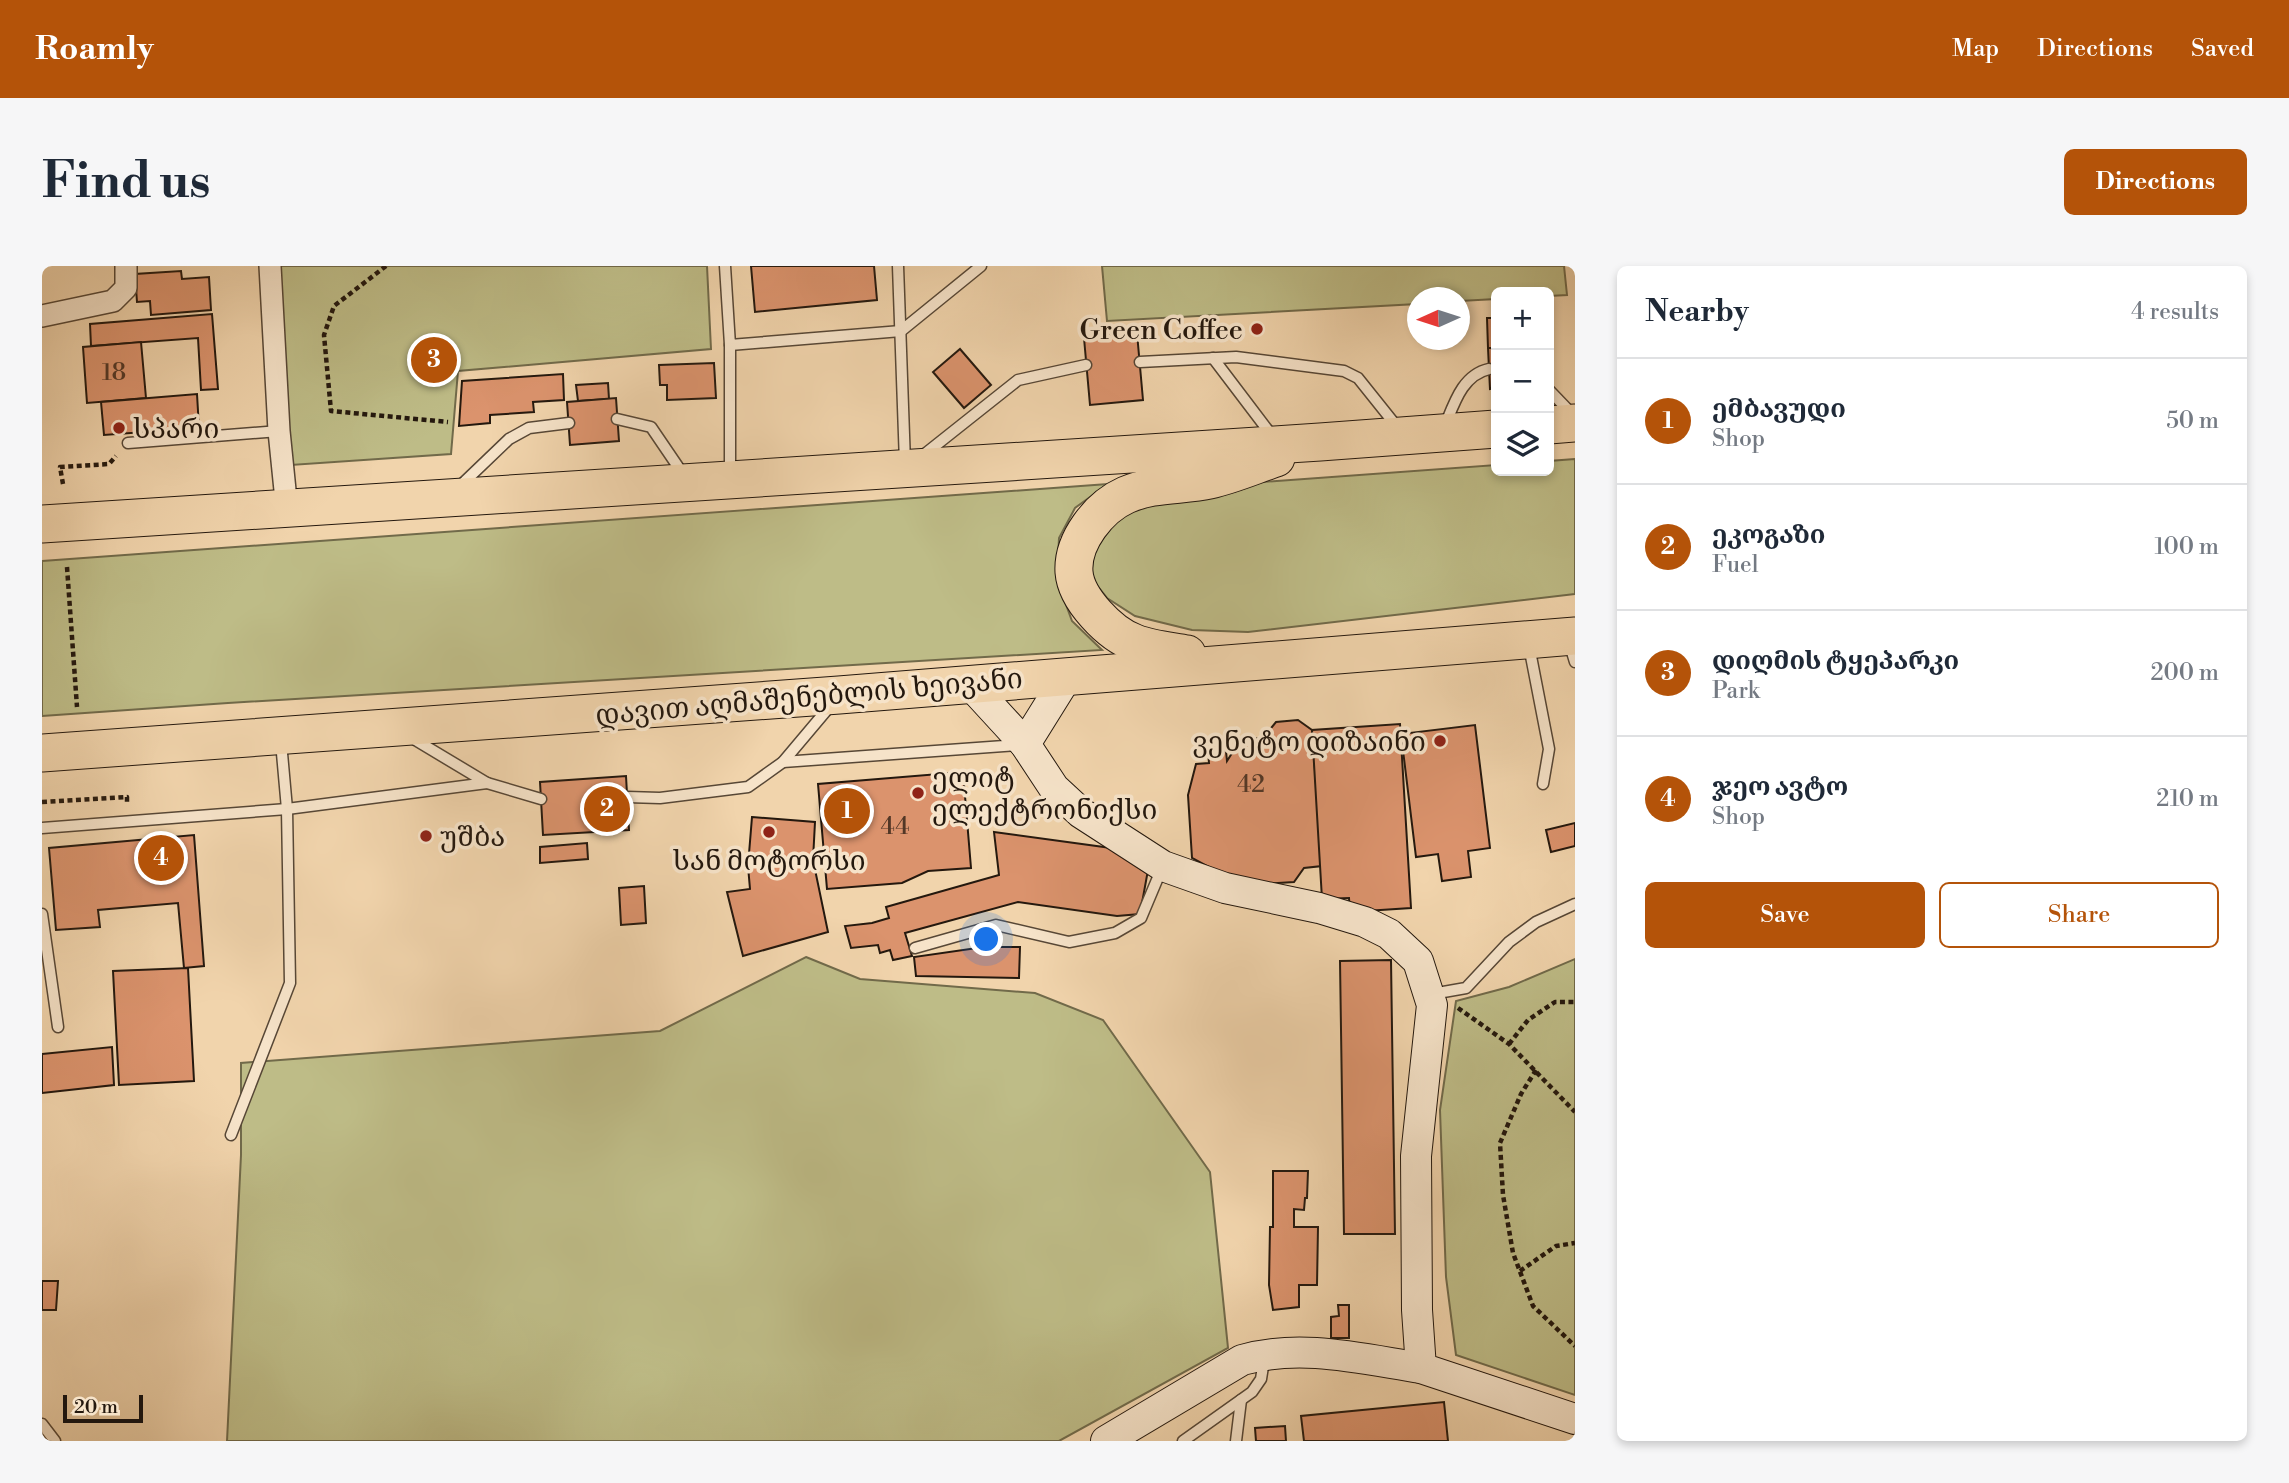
<!DOCTYPE html>
<meta charset="utf-8">
<style>
body{margin:0;font-family:"Libre Bodoni","Noto Serif Georgian",serif;background:#f6f6f7;color:#1f2937}
.controls{position:absolute;right:21px;top:21px;display:grid;overflow:hidden;border-radius:10px;box-shadow:0 4px 10px #0003}
.controls button{width:63px;height:63px;display:grid;place-items:center;padding:0;border:0;border-bottom:2px solid #e0e1e3;background:#fff;color:#1f2937;font:35px sans-serif}
.compass{position:absolute;left:1365px;top:21px;width:63px;height:63px;border-radius:50%;background:#fff;box-shadow:0 4px 10px #0003;rotate:267deg}
.scale{position:absolute;left:21px;bottom:18px;width:80px;box-sizing:border-box;padding-left:7px;border:4px solid #24180e;border-top:0;font-size:19px;line-height:24px;white-space:nowrap;color:#24180e;-webkit-text-stroke:5px #f6e3c9;paint-order:stroke}
.you{position:absolute;left:945px;top:674px;width:24px;height:24px;margin:-18px;border:5px solid #fff;border-radius:50%;background:#1a73e8;box-shadow:0 0 0 10px #1a73e833}
.badge{display:grid;place-items:center;width:46px;height:46px;border-radius:50%;background:#b45309;color:#fff;font-size:23px;font-weight:700}
.pin{position:absolute;translate:-50% -50%;border:4px solid #fff;box-shadow:0 2px 7px #0006}
.list{margin:0;padding:0;list-style:none}
h2{display:flex;justify-content:space-between;align-items:center;height:91px;margin:0;padding:0 28px;font-size:30px}
h2 small{font-size:23px;font-weight:400;color:#747a83}
.list li{display:grid;grid-template-columns:46px 1fr auto;gap:21px;align-items:center;box-sizing:border-box;height:126px;padding:0 28px;border-top:2px solid #e0e1e3}
.list b{display:block;font-size:26px;white-space:nowrap}
.list p{margin:0;font-size:23px;white-space:nowrap;color:#747a83}
.list em{font-size:23px;font-style:normal;color:#747a83}
.actions{display:flex;gap:14px;padding:21px 28px}
.actions a{flex:1;padding:16px 0;border:2px solid #b45309;border-radius:10px;text-align:center;font-size:24px;color:#b45309}
.actions .main{background:#b45309;color:#fff}
.icon{flex:none;width:38px;height:38px;fill:none;stroke:currentColor;stroke-width:2;stroke-linecap:round;stroke-linejoin:round}
.map{position:relative;flex:none;width:1533px;height:1175px;overflow:hidden;border-radius:10px}
header{display:flex;align-items:center;gap:42px;box-sizing:border-box;height:98px;padding:0 35px;background:#b45309;color:#fff}
header strong{font-size:33px}
nav{display:flex;gap:38px;margin-inline-start:auto;font-size:24px}
.intro{display:flex;align-items:center;justify-content:space-between;box-sizing:border-box;height:168px;padding:0 42px}
h1{margin:0;font-size:49px}
.button{padding:18px 32px;border-radius:10px;background:#b45309;color:#fff;font-size:24px;font-weight:700}
main{display:flex;gap:42px;padding:0 42px}
aside{flex:1;background:#fff;border-radius:10px;box-shadow:0 4px 10px #0003}
.map>svg:first-child{display:block}
</style>
<header>
<strong>Roamly</strong>
<nav><a>Map</a><a>Directions</a><a>Saved</a></nav>
</header>
<div class="intro"><h1>Find us</h1><a class="button">Directions</a></div>
<main>
<div class="map">
<svg width="1533" height="1175" viewBox="0 0 1533 1175">
<rect width="100%" height="100%" fill="#f1d4ac"/>
<filter id="stains"><feTurbulence type="fractalNoise" baseFrequency=".00286" numOctaves="4"/><feColorMatrix values="0 0 0 0 .2 0 0 0 0 .09 0 0 0 0 .02 0 0 0 .5 -.17"/></filter>
<radialGradient id="worn" r=".72"><stop offset=".6" stop-color="#630" stop-opacity="0"/><stop offset="1" stop-color="#630" stop-opacity=".3"/></radialGradient>
<!-- green -->
<g fill="#bebc87" stroke="#716a4a" stroke-width="2">
<path d="M 237,0 L 665,0 L 669,83 L 416,105 L 409,188 L 249,199 Z"/>
<path d="M 1060,0 L 1522,0 L 1525,29 L 1507,30 L 1507,26 L 1454,26 L 1454,33 L 1418,35 L 1418,32 L 1376,32 L 1375,38 L 1065,55 Z"/>
<path d="M 1533,193 L 1533,328 L 1206,366 L 1150,364 L 1093,350 L 1065,332 L 1044,306 L 1069,249 L 1180,219 L 1454,199 L 1454,205 L 1507,205 L 1507,195 Z"/>
<path d="M 1066,218 L 1033,242 L 1017,272 L 1015,314 L 1030,355 L 1060,384 L 186,437 L 0,450 L 0,295 Z"/>
<path d="M 764,691 L 818,713 L 993,727 L 1061,754 L 1168,906 L 1186,1082 L 1017,1175 L 185,1175 L 199,889 L 199,797 L 618,765 Z"/>
<path d="M 1533,693 L 1533,1129 L 1414,1089 L 1404,1011 L 1398,844 L 1414,735 L 1467,721 Z"/>
</g>
<!-- building -->
<g fill="#db936d" stroke="#24180e" stroke-width="2">
<path d="M 709,0 L 832,0 L 835,34 L 713,46 Z"/>
<path d="M 139,5 L 140,13 L 167,11 L 169,44 L 109,49 L 108,35 L 95,36 L 93,8 Z"/>
<path d="M 170,48 L 176,123 L 159,124 L 156,72 L 49,80 L 48,58 Z"/>
<path d="M 1445,52 L 1454,52 L 1454,82 L 1446,82 Z"/>
<path d="M 1095,67 L 1101,134 L 1048,139 L 1042,72 Z"/>
<path d="M 99,76 L 104,132 L 45,137 L 41,81 Z"/>
<path d="M 1446,82 L 1454,82 L 1454,122 L 1448,123 Z"/>
<path d="M 918,83 L 949,119 L 922,142 L 891,106 Z"/>
<path d="M 672,97 L 674,132 L 625,134 L 625,119 L 618,119 L 617,99 Z"/>
<path d="M 521,108 L 522,134 L 491,136 L 492,146 L 448,149 L 448,157 L 417,160 L 420,115 Z"/>
<path d="M 566,117 L 567,133 L 536,135 L 534,119 Z"/>
<path d="M 155,128 L 157,162 L 62,169 L 59,136 Z"/>
<path d="M 574,132 L 577,175 L 528,179 L 525,136 Z"/>
<path d="M 1256,454 L 1270,464 L 1280,600 L 1262,602 L 1252,616 L 1200,619 L 1150,592 L 1146,529 L 1154,498 L 1167,497 L 1166,486 L 1184,485 L 1185,495 L 1199,473 L 1221,472 L 1234,456 Z"/>
<path d="M 1358,458 L 1369,642 L 1308,646 L 1307,632 L 1280,633 L 1270,464 Z"/>
<path d="M 1433,459 L 1448,582 L 1426,585 L 1429,611 L 1400,615 L 1396,588 L 1374,591 L 1359,468 Z"/>
<path d="M 921,506 L 929,602 L 886,605 L 860,617 L 785,623 L 776,518 Z"/>
<path d="M 584,510 L 587,564 L 501,569 L 498,516 Z"/>
<path d="M 710,551 L 773,556 L 771,594 L 786,666 L 701,690 L 685,626 L 708,623 L 706,600 Z"/>
<path d="M 1533,557 L 1533,580 L 1509,586 L 1504,564 Z"/>
<path d="M 952,566 L 1069,582 L 1106,604 L 1098,648 L 1075,650 L 976,636 L 863,667 L 870,690 L 851,694 L 848,684 L 838,687 L 836,679 L 809,682 L 803,660 L 830,657 L 847,652 L 844,641 L 957,609 Z"/>
<path d="M 152,569 L 162,700 L 142,702 L 136,637 L 56,644 L 58,661 L 14,664 L 7,582 Z"/>
<path d="M 545,577 L 546,593 L 498,597 L 498,581 Z"/>
<path d="M 602,620 L 604,657 L 579,659 L 577,622 Z"/>
<path d="M 942,681 L 978,681 L 977,712 L 874,710 L 872,691 Z"/>
<path d="M 1349,694 L 1353,968 L 1302,968 L 1298,695 Z"/>
<path d="M 146,702 L 152,815 L 77,819 L 71,705 Z"/>
<path d="M 70,781 L 72,819 L 0,827 L 0,788 Z"/>
<path d="M 1231,905 L 1266,905 L 1265,932 L 1263,932 L 1262,944 L 1252,943 L 1252,961 L 1276,961 L 1275,1019 L 1257,1019 L 1257,1041 L 1231,1044 L 1227,1019 L 1228,961 L 1231,961 Z"/>
<path d="M 0,1015 L 16,1015 L 14,1044 L 0,1044 Z"/>
<path d="M 1296,1039 L 1307,1039 L 1307,1072 L 1289,1072 L 1289,1051 L 1297,1050 Z"/>
<path d="M 1402,1136 L 1406,1175 L 1262,1175 L 1259,1150 Z"/>
<path d="M 1243,1160 L 1244,1175 L 1214,1175 L 1213,1162 Z"/>
</g>
<g fill="none" stroke-linecap="round" stroke-linejoin="round">
<!-- lane casing -->
<g stroke="#574736" stroke-width="13">
<g id="lane">
<path d="M 683,0 L 688,79 L 859,65 L 939,0"/>
<path d="M 856,0 L 863,197"/>
<path d="M 688,79 L 688,210"/>
<path d="M 1171,92 L 1231,171"/>
<path d="M 1098,96 L 1194,91 L 1302,105 L 1316,112 L 1356,162"/>
<path d="M 1507,124 L 1531,149"/>
<path d="M 575,153 L 609,161 L 643,211"/>
<path d="M 1402,162 C 1412,138 1420,109 1447,103"/>
<path d="M 86,177 L 237,165"/>
<path d="M 879,191 L 976,114 L 1044,99"/>
<path d="M 418,220 L 467,173 L 487,162 L 527,157"/>
<path d="M 1527,376 L 1533,396"/>
<path d="M 1487,380 L 1507,483 L 1501,518"/>
<path d="M 370,472 L 445,517 L 499,533"/>
<path d="M 741,496 L 976,479"/>
<path d="M 585,531 L 618,532 L 706,521 L 741,496 L 789,439"/>
<path d="M 0,562 L 245,543 L 445,517"/>
<path d="M 0,648 L 16,761"/>
<path d="M 873,682 L 954,659 L 1027,676 L 1073,667 L 1099,652 L 1120,602"/>
<path d="M 1390,728 L 1424,722 L 1467,676 L 1494,656 L 1533,638"/>
<path d="M 189,869 L 248,717 L 245,543 L 239,476"/>
<path d="M 0,1158 L 13,1175"/>
<path d="M 1141,1175 L 1210,1126 L 1219,1113 L 1222,1094"/>
<path d="M 1194,1175 L 1199,1134"/>
</g>
</g>
<!-- street casing -->
<g stroke="#574736" stroke-width="24">
<g id="street">
<path d="M 228,0 L 237,165 L 245,244"/>
<path d="M 0,50 L 71,35 L 84,22 L 84,0"/>
</g>
</g>
<!-- secondary casing -->
<g stroke="#24180e" stroke-width="32">
<g id="secondary">
<path d="M 927,417 L 983,478 L 1012,522 L 1039,547 L 1121,600 L 1183,622 L 1277,642 L 1323,656 L 1347,668 L 1376,695 L 1390,739 L 1374,890 L 1375,1044 L 1379,1102 L 1533,1153"/>
<path d="M 983,478 L 1026,409"/>
<path d="M 1064,1175 L 1200,1094 C 1259,1077 1320,1093 1379,1102"/>
</g>
</g>
<!-- highway casing -->
<g stroke="#24180e" stroke-width="39">
<g id="highway">
<path d="M 1507,159 L 1533,157"/>
<path d="M 0,258 L 1278,176 L 1454,163"/>
<path d="M 1145,388 C 1129,385 1108,383 1093,377 C 1068,368 1034,333 1032,306 C 1030,275 1057,241 1084,229 C 1111,217 1140,220 1168,214 C 1190,209 1213,199 1234,192"/>
<path d="M 0,487 L 797,429 L 1533,370"/>
</g>
</g>
<!-- path -->
<g stroke="#24180e" stroke-width="4.5" stroke-dasharray="5 3.5" stroke-linecap="butt">
<path d="M 344,0 L 292,40 L 282,69 L 289,145 L 406,156"/>
<path d="M 21,218 L 18,201 L 67,198 L 74,190"/>
<path d="M 25,301 L 35,441"/>
<path d="M 0,536 L 85,531 L 85,539"/>
<path d="M 1416,742 L 1467,778 L 1533,846"/>
<path d="M 1467,778 L 1486,754 L 1513,736 L 1533,736"/>
<path d="M 1494,804 L 1479,828 L 1458,877 L 1461,929 L 1471,987 L 1491,1040 L 1533,1080"/>
<path d="M 1478,1005 L 1514,980 L 1533,977"/>
</g>
<!-- lane -->
<use href="#lane" stroke="#f6e3c9" stroke-width="10"/>
<!-- street -->
<use href="#street" stroke="#f6e3c9" stroke-width="21"/>
<!-- secondary -->
<use href="#secondary" stroke="#f6e3c9" stroke-width="30"/>
<!-- highway -->
<use href="#highway" stroke="#f1d4ac" stroke-width="37"/>
</g>
<!-- markers -->
<g fill="#8f2418" stroke="#f6e3c9" stroke-width="2.5">
<circle cx="1215" cy="63" r="7"/>
<circle cx="77" cy="162" r="7"/>
<circle cx="1398" cy="475" r="7"/>
<circle cx="876" cy="527" r="7"/>
<circle cx="727" cy="566" r="7"/>
<circle cx="384" cy="570" r="7"/>
</g>
<g text-anchor="middle" stroke-width="7" stroke-linejoin="round" paint-order="stroke">
<!-- number labels -->
<g font-size="24" fill="#523726">
<text x="72" y="114">18</text>
<text x="1209" y="526">42</text>
<text x="853" y="568">44</text>
</g>
<!-- poi labels -->
<g font-size="28" fill="#24180e" stroke="#f6e3c9" text-anchor="start">
<text x="1201" y="73" text-anchor="end">Green Coffee</text>
<text x="91" y="172">სპარი</text>
<text x="1384" y="485" text-anchor="end">ვენეტო დიზაინი</text>
<text x="890" y="521">ელიტ<tspan x="890" dy="32">ელექტრონიქსი</tspan></text>
<text x="398" y="580">უშბა</text>
<text x="727" y="604" text-anchor="middle">სან მოტორსი</text>
</g>
<!-- street labels -->
<g font-size="28" fill="#24180e" stroke="#f6e3c9">
<text transform="translate(767 430) rotate(-5)" y="10">დავით აღმაშენებლის ხეივანი</text>
</g>
</g>
<rect width="100%" height="100%" filter="url(#stains)"/>
<rect width="100%" height="100%" fill="url(#worn)"/>
</svg>
<div class="controls">
<button>+</button>
<button>−</button>
<button><svg class="icon" aria-label="layers" viewBox="0 0 24 24"><path d="M12 4l9 5-9 5-9-5zM3 14l9 5 9-5"/></svg></button>
</div>
<svg class="compass" viewBox="-18 -18 36 36"><path d="M0-13l5 13h-10z" fill="#e53935"/><path d="M0 13l5-13h-10z" fill="#747a83"/></svg>
<div class="scale">20 m</div>
<div class="you"></div>
<div class="pin badge" style="left:805px;top:545px">1</div>
<div class="pin badge" style="left:565px;top:543px">2</div>
<div class="pin badge" style="left:392px;top:94px">3</div>
<div class="pin badge" style="left:119px;top:592px">4</div>
</div>
<aside>
<h2>Nearby<small>4 results</small></h2>
<ul class="list">
<li><span class="badge">1</span><div><b>ემბავუდი</b><p>Shop</p></div><em>50 m</em></li>
<li><span class="badge">2</span><div><b>ეკოგაზი</b><p>Fuel</p></div><em>100 m</em></li>
<li><span class="badge">3</span><div><b>დიღმის ტყეპარკი</b><p>Park</p></div><em>200 m</em></li>
<li><span class="badge">4</span><div><b>ჯეო ავტო</b><p>Shop</p></div><em>210 m</em></li>
</ul>
<div class="actions"><a class="main">Save</a><a>Share</a></div>
</aside>
</main>
